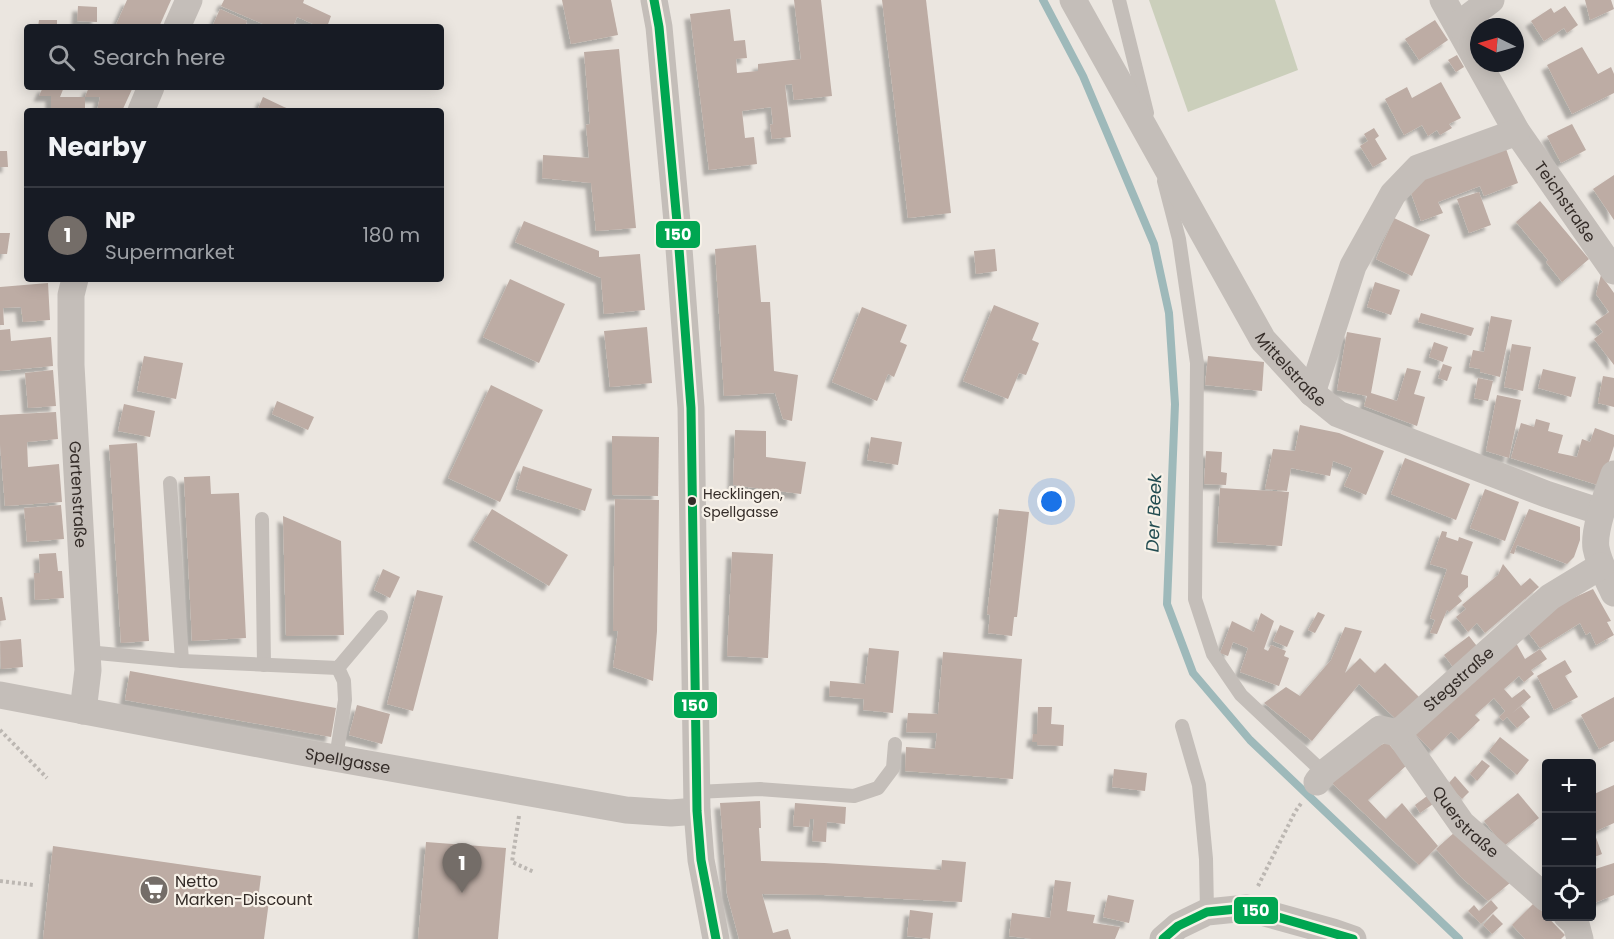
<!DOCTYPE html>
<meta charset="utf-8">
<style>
body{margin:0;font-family:Poppins,sans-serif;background:#20242c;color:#f1f3f6}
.controls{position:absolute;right:18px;bottom:18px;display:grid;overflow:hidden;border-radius:6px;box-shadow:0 3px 15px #0003}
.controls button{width:54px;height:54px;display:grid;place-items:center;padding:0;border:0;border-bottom:2px solid #363941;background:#171b24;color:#f1f3f6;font:30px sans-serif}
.compass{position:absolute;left:1470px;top:18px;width:54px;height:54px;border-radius:50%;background:#171b24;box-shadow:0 3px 15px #0003;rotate:275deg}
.you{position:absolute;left:1052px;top:502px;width:21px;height:21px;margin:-15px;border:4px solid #fff;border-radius:50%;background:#1a73e8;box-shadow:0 0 0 9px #1a73e833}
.badge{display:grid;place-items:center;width:39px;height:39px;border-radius:50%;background:#746d68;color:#fff;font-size:20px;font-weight:700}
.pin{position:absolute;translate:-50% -50px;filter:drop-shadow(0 2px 3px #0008)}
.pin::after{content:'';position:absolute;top:32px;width:21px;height:18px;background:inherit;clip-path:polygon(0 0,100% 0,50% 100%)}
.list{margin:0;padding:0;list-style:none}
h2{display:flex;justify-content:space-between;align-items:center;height:78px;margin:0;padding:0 24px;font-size:26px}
h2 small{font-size:20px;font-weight:400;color:#9ea1a6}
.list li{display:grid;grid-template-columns:39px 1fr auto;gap:18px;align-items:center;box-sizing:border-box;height:96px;padding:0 24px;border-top:2px solid #363941}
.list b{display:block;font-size:22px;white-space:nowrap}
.list p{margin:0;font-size:20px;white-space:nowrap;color:#9ea1a6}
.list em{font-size:20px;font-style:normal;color:#9ea1a6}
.icon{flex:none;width:33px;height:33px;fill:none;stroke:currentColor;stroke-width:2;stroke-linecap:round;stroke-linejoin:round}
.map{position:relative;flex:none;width:1614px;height:939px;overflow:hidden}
.search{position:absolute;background:#171b24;box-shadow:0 3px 15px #0003;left:24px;top:24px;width:420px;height:66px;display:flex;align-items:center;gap:15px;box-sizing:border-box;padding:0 21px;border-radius:6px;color:#9ea1a6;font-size:22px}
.panel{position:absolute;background:#171b24;box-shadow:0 3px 15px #0003;left:24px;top:108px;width:420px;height:174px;border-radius:6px}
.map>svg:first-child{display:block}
</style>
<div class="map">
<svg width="1614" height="939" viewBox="0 0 1614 939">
<defs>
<filter id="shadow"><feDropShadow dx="-5.5" dy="5.5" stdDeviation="1.5" flood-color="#0004"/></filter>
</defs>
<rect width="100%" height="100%" fill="#ebe6e0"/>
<!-- pitch -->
<path fill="#cbcfbb" d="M 1149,0 L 1275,0 L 1298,70 L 1188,112 Z"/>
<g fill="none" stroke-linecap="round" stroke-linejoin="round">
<!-- stream -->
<path stroke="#9eb9ba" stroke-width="8" d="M 1043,0 L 1083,76 L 1154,244 L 1169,313 L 1175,404 L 1167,604 L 1193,673 L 1250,740 L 1459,939"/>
</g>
<!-- building -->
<g fill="#bdaca4" filter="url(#shadow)">
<path d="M 127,0 L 171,0 L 159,27 L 115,27 Z"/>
<path d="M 224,0 L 304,0 L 303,3 L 331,16 L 327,27 L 320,27 L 297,17 L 293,27 L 270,27 L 221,6 Z"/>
<path d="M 562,0 L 611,0 L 618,35 L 571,44 Z"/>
<path d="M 794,0 L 821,0 L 832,96 L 794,100 L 792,84 L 785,85 L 791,137 L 772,139 L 770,125 L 773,124 L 771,107 L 742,111 L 745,138 L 754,137 L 757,164 L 709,170 L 690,14 L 730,9 L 734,41 L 745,40 L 747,58 L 736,59 L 737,73 L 758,71 L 758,64 L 801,59 Z"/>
<path d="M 882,0 L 926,0 L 951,213 L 908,218 Z"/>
<path d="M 1585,0 L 1611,0 L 1614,9 L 1590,20 Z"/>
<path d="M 78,6 L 97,7 L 97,22 L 77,21 Z"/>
<path d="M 1565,6 L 1578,25 L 1567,33 L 1564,28 L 1544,41 L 1531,21 L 1551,8 L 1554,13 Z"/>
<path d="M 220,9 L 247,21 L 245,27 L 212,27 Z"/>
<path d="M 39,20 L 57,20 L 57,27 L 38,27 Z"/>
<path d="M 1435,20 L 1448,40 L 1419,60 L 1405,39 Z"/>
<path d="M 1582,47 L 1598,74 L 1611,67 L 1614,74 L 1614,93 L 1572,114 L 1547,65 Z"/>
<path d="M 619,49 L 636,228 L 596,231 L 591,183 L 542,178 L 543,155 L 589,158 L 586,125 L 590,124 L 584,52 Z"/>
<path d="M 1457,55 L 1464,67 L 1456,72 L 1448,60 Z"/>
<path d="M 1441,82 L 1461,118 L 1449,124 L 1452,128 L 1440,135 L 1437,130 L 1428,136 L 1422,125 L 1404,135 L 1385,99 L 1407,87 L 1412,98 Z"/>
<path d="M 43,87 L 64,87 L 60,97 L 85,97 L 85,111 L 51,111 L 51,96 L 39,96 Z"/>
<path d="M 89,87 L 133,87 L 122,111 L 97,111 L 100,97 L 85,97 Z"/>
<path d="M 263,97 L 284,107 L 294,111 L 257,111 Z"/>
<path d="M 1572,124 L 1586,150 L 1561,163 L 1547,136 Z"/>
<path d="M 1374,128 L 1379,136 L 1375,139 L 1387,159 L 1373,167 L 1360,146 L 1368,141 L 1364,134 Z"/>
<path d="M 1505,146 L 1518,183 L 1484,196 L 1480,186 L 1438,202 L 1443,213 L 1421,221 L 1410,190 L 1429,176 Z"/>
<path d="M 0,151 L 7,151 L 8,167 L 0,167 Z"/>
<path d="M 1614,175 L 1614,220 L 1593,189 Z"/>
<path d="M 1479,192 L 1491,225 L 1469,233 L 1457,199 Z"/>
<path d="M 1540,201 L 1589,259 L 1562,282 L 1546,262 L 1548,260 L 1516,222 Z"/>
<path d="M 1394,218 L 1430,235 L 1412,276 L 1376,259 Z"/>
<path d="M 524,221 L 599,251 L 599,257 L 640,254 L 645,310 L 604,314 L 601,278 L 515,242 Z"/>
<path d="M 0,233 L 10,233 L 7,254 L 0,254 Z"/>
<path d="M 756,245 L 761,302 L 770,302 L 774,371 L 798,375 L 792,421 L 783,419 L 775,393 L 724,396 L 715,249 Z"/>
<path d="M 995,249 L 997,271 L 976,274 L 974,251 Z"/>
<path d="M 1601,275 L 1614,293 L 1614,365 L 1594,339 L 1603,332 L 1595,322 L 1609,312 L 1596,294 Z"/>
<path d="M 510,279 L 565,304 L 539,363 L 483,337 Z"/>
<path d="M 1375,282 L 1400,290 L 1391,315 L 1367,307 Z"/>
<path d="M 48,283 L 50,320 L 23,322 L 21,307 L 3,308 L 4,325 L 0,325 L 0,287 Z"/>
<path d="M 994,305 L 1039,323 L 1032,340 L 1039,343 L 1026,375 L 1019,373 L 1008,399 L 963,381 Z"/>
<path d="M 862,307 L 907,325 L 900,342 L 907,345 L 894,377 L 888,374 L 877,401 L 832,382 Z"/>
<path d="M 1421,313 L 1474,328 L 1471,336 L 1418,322 Z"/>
<path d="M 1491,316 L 1512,320 L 1500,377 L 1480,372 L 1480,369 L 1469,367 L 1473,350 L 1484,352 Z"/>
<path d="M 647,327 L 652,383 L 610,387 L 604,331 Z"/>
<path d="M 10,329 L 11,341 L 51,337 L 53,366 L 0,371 L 0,330 Z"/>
<path d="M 1347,332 L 1381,338 L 1371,393 L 1397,401 L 1407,368 L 1421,371 L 1414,394 L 1425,397 L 1417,426 L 1364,406 L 1367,396 L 1337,390 Z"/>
<path d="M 1434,342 L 1448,347 L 1443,362 L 1429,357 Z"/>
<path d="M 1512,344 L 1531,347 L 1523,391 L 1504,387 Z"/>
<path d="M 144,356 L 183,363 L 176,399 L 137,391 Z"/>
<path d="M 1208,356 L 1264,362 L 1262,391 L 1205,385 Z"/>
<path d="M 1443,364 L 1452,367 L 1447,381 L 1438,378 Z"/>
<path d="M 1543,369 L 1576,377 L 1571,397 L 1538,388 Z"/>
<path d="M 53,370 L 56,406 L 28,408 L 25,373 Z"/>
<path d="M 1603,376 L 1614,378 L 1614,407 L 1598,403 Z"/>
<path d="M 1478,378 L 1493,381 L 1488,401 L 1474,398 Z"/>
<path d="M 491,385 L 543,410 L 500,502 L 448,478 Z"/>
<path d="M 1497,395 L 1521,400 L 1509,458 L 1486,451 Z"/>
<path d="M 277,401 L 314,417 L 308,430 L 272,414 Z"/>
<path d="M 124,404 L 155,411 L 150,437 L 118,431 Z"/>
<path d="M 56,412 L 58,439 L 27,442 L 28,467 L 59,464 L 62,502 L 5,506 L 0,444 L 0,415 Z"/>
<path d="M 1536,419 L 1550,423 L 1548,431 L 1563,435 L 1558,453 L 1577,457 L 1582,439 L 1590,442 L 1595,428 L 1614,435 L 1614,446 L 1601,486 L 1511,458 L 1521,423 L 1534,427 Z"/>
<path d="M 1300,425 L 1339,433 L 1384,451 L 1366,495 L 1344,486 L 1352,468 L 1333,461 L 1330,476 L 1291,468 L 1287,491 L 1265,489 L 1273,449 L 1295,451 Z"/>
<path d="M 735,430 L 766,431 L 766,457 L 806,462 L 801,494 L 733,485 Z"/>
<path d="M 612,436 L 659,437 L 658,496 L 612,495 Z"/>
<path d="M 871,437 L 902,442 L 898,465 L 867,460 Z"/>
<path d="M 137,443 L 149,641 L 121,643 L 109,445 Z"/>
<path d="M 1206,451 L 1222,452 L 1221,472 L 1227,473 L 1226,485 L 1204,484 Z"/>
<path d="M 1405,458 L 1470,484 L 1456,520 L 1391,494 Z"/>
<path d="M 523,466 L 592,489 L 585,511 L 516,489 Z"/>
<path d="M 210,476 L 211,494 L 239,493 L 246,638 L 192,641 L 184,477 Z"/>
<path d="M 1220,488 L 1289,492 L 1282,546 L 1217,542 Z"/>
<path d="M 1485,489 L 1519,502 L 1505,541 L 1470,528 Z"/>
<path d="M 615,499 L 659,500 L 657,631 L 653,681 L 613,667 L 618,631 L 613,631 Z"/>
<path d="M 61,505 L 64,539 L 27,542 L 24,508 Z"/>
<path d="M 492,509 L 568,555 L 549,586 L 473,540 Z"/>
<path d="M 999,509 L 1029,512 L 1017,617 L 1014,617 L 1012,636 L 988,633 L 990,615 L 987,614 Z"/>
<path d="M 1529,509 L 1580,527 L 1580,540 L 1574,557 L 1567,564 L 1517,545 L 1514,554 L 1510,553 Z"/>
<path d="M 283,516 L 341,541 L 344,635 L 286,636 Z"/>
<path d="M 1442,531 L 1447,532 L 1446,537 L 1458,541 L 1459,537 L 1473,542 L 1461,574 L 1468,576 L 1468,587 L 1458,596 L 1462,601 L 1449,612 L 1447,610 L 1437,634 L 1430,633 L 1435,620 L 1430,618 L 1447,569 L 1430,564 Z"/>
<path d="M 732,552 L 773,554 L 768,658 L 727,656 Z"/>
<path d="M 56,553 L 58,571 L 62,571 L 64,598 L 35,600 L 34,573 L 40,573 L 39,554 Z"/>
<path d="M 1503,564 L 1521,586 L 1530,578 L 1539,587 L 1485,633 L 1477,623 L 1468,632 L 1456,617 L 1466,609 L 1462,605 L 1498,575 Z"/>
<path d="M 383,569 L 400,577 L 390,598 L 374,590 Z"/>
<path d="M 1593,589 L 1611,621 L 1607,622 L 1614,635 L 1596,645 L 1590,632 L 1586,635 L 1580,623 L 1540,648 L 1527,631 L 1560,604 Z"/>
<path d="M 417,590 L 443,596 L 413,711 L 387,704 Z"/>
<path d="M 0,597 L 2,597 L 6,620 L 0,621 Z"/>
<path d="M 1318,612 L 1325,615 L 1315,633 L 1308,630 Z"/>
<path d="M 1261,613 L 1274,621 L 1264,649 L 1268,651 L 1271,645 L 1286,651 L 1284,656 L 1289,658 L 1279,686 L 1240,672 L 1248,648 L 1233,642 L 1228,656 L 1220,653 L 1232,621 L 1254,632 Z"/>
<path d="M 1280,625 L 1294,631 L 1287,647 L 1273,641 Z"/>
<path d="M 1345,627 L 1362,631 L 1345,673 L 1360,658 L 1375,673 L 1385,663 L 1423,701 L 1398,721 L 1359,684 L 1312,741 L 1264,703 L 1286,687 L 1300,696 L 1331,660 Z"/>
<path d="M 1469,636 L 1480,650 L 1456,671 L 1444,655 Z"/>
<path d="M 21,639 L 23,667 L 1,669 L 0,641 Z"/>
<path d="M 1515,641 L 1525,659 L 1540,649 L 1547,659 L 1531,670 L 1534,674 L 1524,682 L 1519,676 L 1504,689 L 1512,698 L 1524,689 L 1531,697 L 1511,714 L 1521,706 L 1530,717 L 1517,728 L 1507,717 L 1503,721 L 1499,717 L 1505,711 L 1494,698 L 1475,715 L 1480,720 L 1459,740 L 1451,732 L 1432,751 L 1414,733 Z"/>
<path d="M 869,648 L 899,651 L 893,713 L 863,710 L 864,699 L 829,696 L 830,681 L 865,684 Z"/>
<path d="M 943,652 L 1022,659 L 1013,779 L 905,771 L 906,747 L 935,749 L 937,733 L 906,732 L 908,713 L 938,714 Z"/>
<path d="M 1565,660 L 1572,672 L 1565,676 L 1578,697 L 1554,710 L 1537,676 Z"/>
<path d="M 130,671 L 336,708 L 331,737 L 125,700 Z"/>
<path d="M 1614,697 L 1614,741 L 1599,749 L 1581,715 Z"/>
<path d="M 357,705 L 390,714 L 382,744 L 349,735 Z"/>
<path d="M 1038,707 L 1052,707 L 1051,724 L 1064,725 L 1063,746 L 1037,745 L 1037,742 L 1032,742 L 1033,734 L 1037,734 Z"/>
<path d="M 1500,737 L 1529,760 L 1517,775 L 1489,751 Z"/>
<path d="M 1387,742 L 1407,765 L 1368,800 L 1386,819 L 1402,803 L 1438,846 L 1419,865 L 1332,783 L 1371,750 Z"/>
<path d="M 1482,760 L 1490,766 L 1477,781 L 1470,774 Z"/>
<path d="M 1114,769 L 1147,773 L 1145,791 L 1112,787 Z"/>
<path d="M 1455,776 L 1469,792 L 1462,799 L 1448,784 Z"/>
<path d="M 1614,785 L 1614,823 L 1594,832 L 1602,854 L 1592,858 L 1592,795 Z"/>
<path d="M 1518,793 L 1539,818 L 1504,846 L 1484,821 Z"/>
<path d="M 1427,796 L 1433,804 L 1420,813 L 1415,805 Z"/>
<path d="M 760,801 L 761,828 L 759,828 L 761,861 L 824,863 L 941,870 L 942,860 L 966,862 L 962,902 L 824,895 L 762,894 L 773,933 L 788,929 L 791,939 L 739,939 L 727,894 L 720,803 Z"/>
<path d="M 795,803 L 846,807 L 845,824 L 827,822 L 826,842 L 812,841 L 814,819 L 810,819 L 809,827 L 793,826 Z"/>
<path d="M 1456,831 L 1510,883 L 1488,901 L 1462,878 L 1436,849 Z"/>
<path d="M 426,842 L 506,848 L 498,939 L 418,939 Z"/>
<path d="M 53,846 L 261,876 L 258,900 L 269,901 L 264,939 L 43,939 Z"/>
<path d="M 1614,863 L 1614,895 L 1592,904 L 1592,870 Z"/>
<path d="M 1055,880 L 1071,882 L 1067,911 L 1095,915 L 1093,923 L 1120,927 L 1115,939 L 1032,939 L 1009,936 L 1012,913 L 1050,918 Z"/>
<path d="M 1108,895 L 1134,900 L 1129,923 L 1103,917 Z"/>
<path d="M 1491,900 L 1498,908 L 1481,924 L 1468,911 L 1474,905 L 1479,911 Z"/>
<path d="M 1534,903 L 1565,935 L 1561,939 L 1525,939 L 1512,925 Z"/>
<path d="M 910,910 L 933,913 L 930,939 L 907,936 Z"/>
<path d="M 1493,914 L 1503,924 L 1492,934 L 1483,925 Z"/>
</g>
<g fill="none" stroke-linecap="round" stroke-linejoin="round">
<!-- path -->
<g stroke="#bcb7b2" stroke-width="4" stroke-dasharray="3 3" stroke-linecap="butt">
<path d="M 0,730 L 47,778"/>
<path d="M 519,816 L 512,862 L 534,872"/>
<path d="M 0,881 L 33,885"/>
<path d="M 1258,886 L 1295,812 L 1302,802"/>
</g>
<!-- lane -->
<g stroke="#c4beb9" stroke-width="14">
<path d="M 1119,0 L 1147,113"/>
<path d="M 1164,181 L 1179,239 L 1197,363 L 1195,599 L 1213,654 L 1241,695 L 1324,773"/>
<path d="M 170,483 L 182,661"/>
<path d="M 262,519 L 264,665"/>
<path d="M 87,652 L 182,661 L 338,668 L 381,617"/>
<path d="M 1182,726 L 1199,785 L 1206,859 L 1207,912"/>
<path d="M 336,758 L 345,700 L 344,681 L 338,668"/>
<path d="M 696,792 L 760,789 L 854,796 L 878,788 L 893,768 L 895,744"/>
</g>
<!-- street -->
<g stroke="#c4beb9" stroke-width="27">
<path d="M 654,0 L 659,27 L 677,222 L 691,408 L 697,811 L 701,860 L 716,939"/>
<path id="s1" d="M 1073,0 L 1263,340 L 1312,393 L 1338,414 L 1546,494 L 1601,512"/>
<path id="s2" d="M 1443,0 L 1517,132 L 1614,271"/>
<path d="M 1458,25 L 1491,0"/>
<path d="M 177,27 L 189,0"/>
<path d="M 141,111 L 151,87"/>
<path id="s3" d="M 75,279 L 71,295 L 71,365 L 88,670 L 83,711"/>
<path d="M 1312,393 L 1353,266 L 1393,194 L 1418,168 L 1517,132"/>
<path d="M 1614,474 C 1608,492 1593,529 1596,548 C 1599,564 1607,578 1614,593"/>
<path id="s4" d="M 0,695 L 301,752 L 626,810 L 671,813 L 697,811"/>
<path id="s5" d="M 1398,733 L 1462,824 L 1546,898"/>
<path id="s6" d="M 1317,782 L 1324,773 L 1380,729 L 1398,733 L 1550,597 L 1601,566"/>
<path d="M 1567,916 L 1576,924 L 1580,939"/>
<path d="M 1163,939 L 1178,926 L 1207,912 L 1247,908 L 1333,932 L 1353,939"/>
</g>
<!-- bus-1 casing -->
<g stroke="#f7f1e8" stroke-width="14">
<g id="bus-1">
<path d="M 654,0 L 659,27 L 677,222 L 691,408 L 697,811 L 701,860 L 716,939"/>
<path d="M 1163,939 L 1178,926 L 1207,912 L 1247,908 L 1353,939"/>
</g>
</g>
<!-- bus-1 -->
<use href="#bus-1" stroke="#00a651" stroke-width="9"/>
</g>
<!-- icons -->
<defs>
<g id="supermarket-disc" transform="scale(1.5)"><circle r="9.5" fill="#746d68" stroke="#f7f1e8"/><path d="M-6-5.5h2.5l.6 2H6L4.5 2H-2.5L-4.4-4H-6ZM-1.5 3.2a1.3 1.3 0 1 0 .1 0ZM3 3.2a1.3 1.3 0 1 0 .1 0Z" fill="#fff"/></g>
</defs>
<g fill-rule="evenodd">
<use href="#supermarket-disc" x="154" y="890"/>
</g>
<!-- markers -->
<circle fill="#342c28" stroke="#f7f1e8" stroke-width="2" cx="692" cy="501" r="5"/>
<g text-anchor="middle" stroke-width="4.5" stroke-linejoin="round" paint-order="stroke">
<!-- bus labels -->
<g font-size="14" fill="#342c28" stroke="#f7f1e8" text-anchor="start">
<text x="703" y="499">Hecklingen,<tspan x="703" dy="18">Spellgasse</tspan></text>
</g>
<!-- street labels -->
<g font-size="16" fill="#342c28" stroke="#f7f1e8">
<text dy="6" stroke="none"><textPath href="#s2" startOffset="236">Teichstraße</textPath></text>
<text dy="6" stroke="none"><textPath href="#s1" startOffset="430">Mittelstraße</textPath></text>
<text dy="6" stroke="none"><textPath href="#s3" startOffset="216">Gartenstraße</textPath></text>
<text dy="6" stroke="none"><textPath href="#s6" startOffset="182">Stegstraße</textPath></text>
<text dy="6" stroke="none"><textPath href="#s4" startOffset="354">Spellgasse</textPath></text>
<text dy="6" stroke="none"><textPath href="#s5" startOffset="112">Querstraße</textPath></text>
</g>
<!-- poi labels -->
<g font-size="16" fill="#342c28" stroke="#f7f1e8" text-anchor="start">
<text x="175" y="887">Netto<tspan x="175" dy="18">Marken-Discount</tspan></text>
</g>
<!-- water labels -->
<g font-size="18" font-style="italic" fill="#224c51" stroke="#f7f1e8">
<text transform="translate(1154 513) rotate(-88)" y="6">Der Beek</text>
</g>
</g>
<g stroke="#f7f1e8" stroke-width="2">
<rect x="655" y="220" width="46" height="29" rx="6" fill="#00a651"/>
<rect x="673" y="691" width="45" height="28" rx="6" fill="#00a651"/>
<rect x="1233" y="896" width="46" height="29" rx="6" fill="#00a651"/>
</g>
<g font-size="16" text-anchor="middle" font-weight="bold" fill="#fff">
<text x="678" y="240">150</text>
<text x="695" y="711">150</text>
<text x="1256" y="916">150</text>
</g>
</svg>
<div class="controls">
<button>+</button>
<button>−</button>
<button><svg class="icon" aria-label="locate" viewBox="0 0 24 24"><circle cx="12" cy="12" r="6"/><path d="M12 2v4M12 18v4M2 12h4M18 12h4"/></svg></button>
</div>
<svg class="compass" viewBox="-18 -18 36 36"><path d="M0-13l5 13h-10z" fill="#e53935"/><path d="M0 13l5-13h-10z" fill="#9ea1a6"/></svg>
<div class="you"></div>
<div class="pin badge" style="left:462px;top:893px">1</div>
<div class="search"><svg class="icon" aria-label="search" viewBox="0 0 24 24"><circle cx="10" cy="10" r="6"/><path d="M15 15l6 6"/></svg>Search here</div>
<section class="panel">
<h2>Nearby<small></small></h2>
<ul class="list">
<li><span class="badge">1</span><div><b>NP</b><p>Supermarket</p></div><em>180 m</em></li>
</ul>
</section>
</div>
